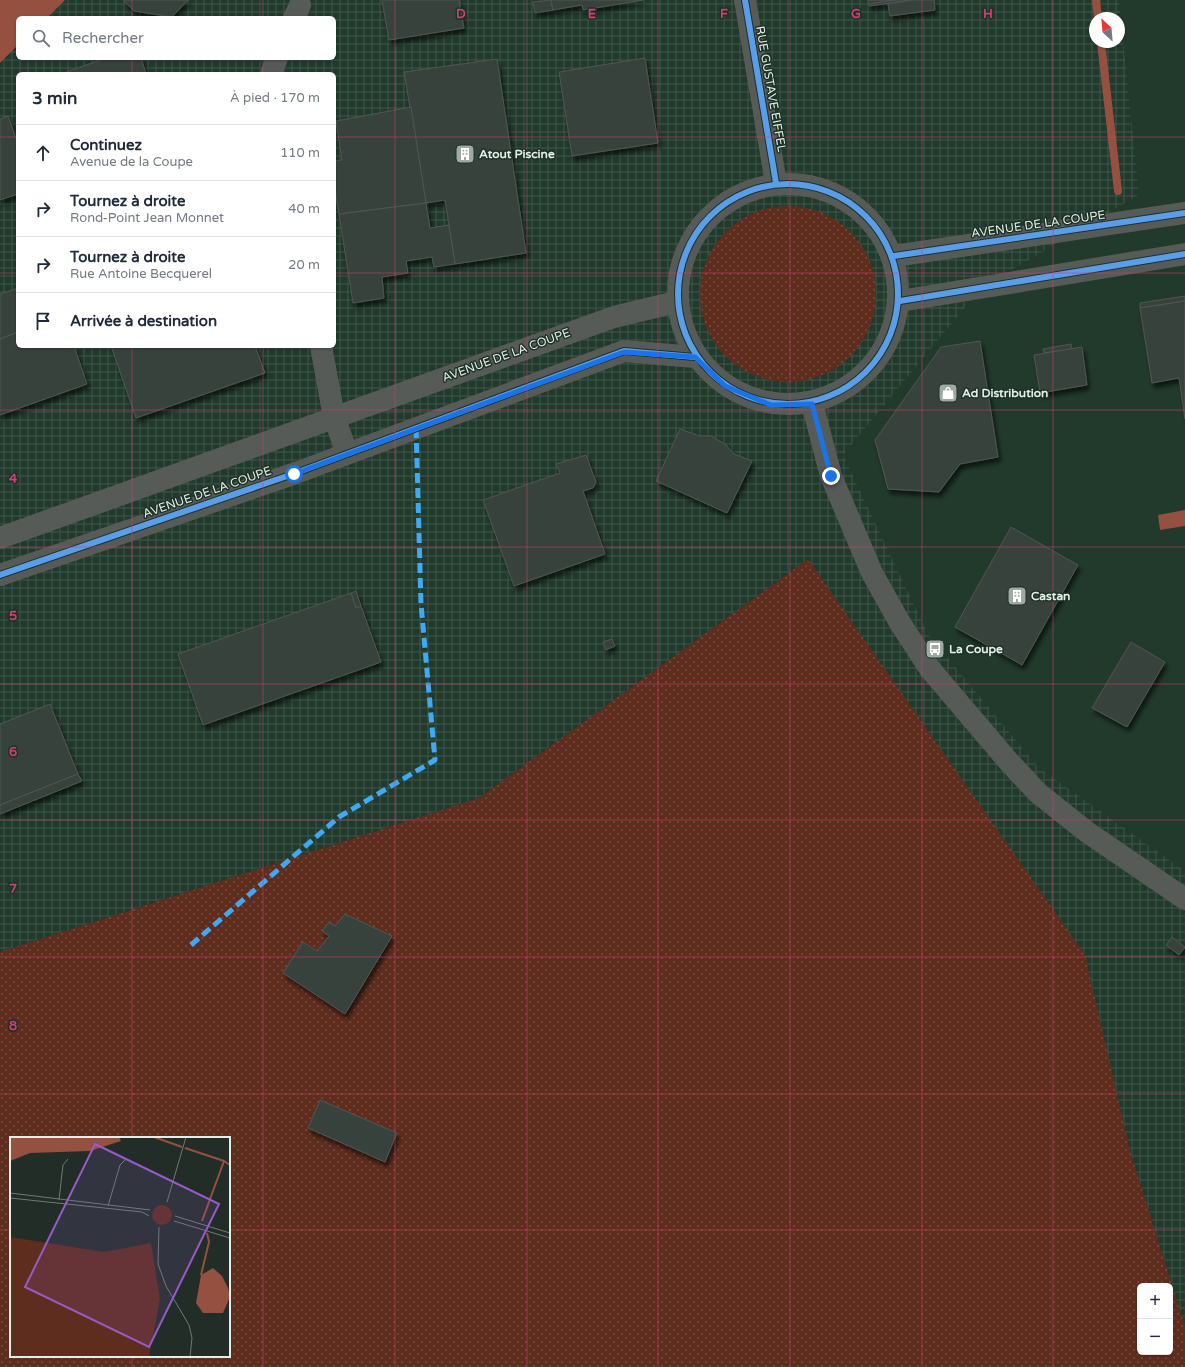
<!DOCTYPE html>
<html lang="fr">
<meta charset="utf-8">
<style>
body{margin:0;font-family:"Varela Round",sans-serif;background:#f2f2f3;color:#1f2937}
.controls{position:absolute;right:12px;bottom:12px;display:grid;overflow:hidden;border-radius:6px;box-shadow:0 1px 3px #0004}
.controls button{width:36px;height:36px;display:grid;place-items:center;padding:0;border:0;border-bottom:1px solid #e0e1e3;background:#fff;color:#1f2937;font:20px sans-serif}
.compass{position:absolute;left:1089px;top:12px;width:36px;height:36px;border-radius:50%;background:#fff;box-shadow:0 1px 3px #0004;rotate:334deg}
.stop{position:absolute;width:12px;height:12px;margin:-9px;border:3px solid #1a73e8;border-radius:50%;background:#fff}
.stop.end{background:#1a73e8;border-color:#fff;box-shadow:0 1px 4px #0008}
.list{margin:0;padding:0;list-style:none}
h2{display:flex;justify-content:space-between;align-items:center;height:52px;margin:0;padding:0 16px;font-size:17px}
h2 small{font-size:13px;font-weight:400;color:#747a83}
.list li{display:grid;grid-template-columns:26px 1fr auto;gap:12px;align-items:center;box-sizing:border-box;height:56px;padding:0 16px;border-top:1px solid #e0e1e3}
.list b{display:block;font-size:15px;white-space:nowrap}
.list p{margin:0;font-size:13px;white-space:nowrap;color:#747a83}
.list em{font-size:13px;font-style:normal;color:#747a83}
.icon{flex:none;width:22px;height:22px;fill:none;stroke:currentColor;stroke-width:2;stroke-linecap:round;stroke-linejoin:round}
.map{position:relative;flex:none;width:1185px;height:1367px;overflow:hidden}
.search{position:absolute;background:#fff;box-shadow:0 1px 3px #0004;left:16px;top:16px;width:320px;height:44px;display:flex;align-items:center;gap:10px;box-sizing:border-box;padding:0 14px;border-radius:6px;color:#747a83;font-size:15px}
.panel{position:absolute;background:#fff;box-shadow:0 1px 3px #0004;left:16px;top:72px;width:320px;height:276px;border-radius:6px}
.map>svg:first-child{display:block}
</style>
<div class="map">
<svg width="1185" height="1367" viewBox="0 0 1185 1367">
<defs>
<pattern id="industrial-grid" width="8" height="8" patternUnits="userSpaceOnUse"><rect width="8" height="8" fill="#213a2c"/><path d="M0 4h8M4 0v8" fill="none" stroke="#41574b"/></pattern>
<pattern id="grass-dots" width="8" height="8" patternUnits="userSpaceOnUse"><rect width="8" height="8" fill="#5f2d1e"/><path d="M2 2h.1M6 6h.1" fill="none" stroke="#764c3f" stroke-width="1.8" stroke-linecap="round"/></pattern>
<filter id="shadow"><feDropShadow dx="2.5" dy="4.5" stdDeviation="2" flood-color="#0009"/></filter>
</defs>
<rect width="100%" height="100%" fill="#222d27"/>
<!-- built -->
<path fill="#213a2c" d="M 1119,0 L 1185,0 L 1185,871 L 1038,767 L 928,634 L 843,455 L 981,288 L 1139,195 Z"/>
<!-- industrial -->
<path fill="url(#industrial-grid)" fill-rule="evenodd" d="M 0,0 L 1119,0 L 1139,195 L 981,288 L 843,455 L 928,634 L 1038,767 L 1185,871 L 1185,1326 L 1130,1151 L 808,559 L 479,798 L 0,952 ZM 18,18 L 334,18 L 334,58 L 18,58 ZM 1095,18 L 1119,18 L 1119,42 L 1095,42 ZM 18,74 L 334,74 L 334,346 L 18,346 Z"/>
<!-- grass -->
<g fill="url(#grass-dots)" fill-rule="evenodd">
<circle cx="788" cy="294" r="88"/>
<path d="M 808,559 L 1085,955 L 1130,1151 L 1185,1326 L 1185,1367 L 0,1367 L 0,952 L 479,798 ZM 11,1138 L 229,1138 L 229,1356 L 11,1356 ZM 1140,1286 L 1170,1286 L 1170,1352 L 1140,1352 Z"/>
</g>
<!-- water -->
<g fill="#95503f">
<path d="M 0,0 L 65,0 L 47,18 L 18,18 L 18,45 L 0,63 Z"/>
<path d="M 1185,510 L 1185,526 L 1160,530 L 1158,515 Z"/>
</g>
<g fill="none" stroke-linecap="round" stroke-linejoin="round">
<!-- stream -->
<g stroke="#95503f" stroke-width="8">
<path d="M 1096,0 L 1098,18"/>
<path d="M 1101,42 L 1118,191"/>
</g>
</g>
<!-- building -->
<g fill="#39423d" stroke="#4e5752" filter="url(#shadow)">
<path d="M 123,0 L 188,0 L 172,17 L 134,11 Z"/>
<path d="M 382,0 L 459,0 L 464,28 L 389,40 Z"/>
<path d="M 551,0 L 553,10 L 535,13 L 533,2 Z"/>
<path d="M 551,0 L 643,0 L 583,10 L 582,5 L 553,10 Z"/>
<path d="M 868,0 L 895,0 L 869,4 Z"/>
<path d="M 895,0 L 912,0 L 869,6 L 869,4 Z"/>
<path d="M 912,0 L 934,0 L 935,10 L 890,16 L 888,4 Z"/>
<path d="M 106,58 L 141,58 L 146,74 L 61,74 Z"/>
<path d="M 645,58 L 658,143 L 572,156 L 559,72 Z"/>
<path d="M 497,59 L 526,253 L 455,264 L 445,200 L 426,203 L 404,72 Z"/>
<path d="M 411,107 L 426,203 L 339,214 L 334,183 L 334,161 L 342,160 L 336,121 Z"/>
<path d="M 8,116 L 18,144 L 18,194 L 0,200 L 0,119 Z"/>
<path d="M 426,203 L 430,228 L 449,225 L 455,264 L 434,267 L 432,257 L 406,261 L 408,273 L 382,277 L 384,298 L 353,303 L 339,214 Z"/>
<path d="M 18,288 L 18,332 L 0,339 L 0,294 Z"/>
<path d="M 1185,296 L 1185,301 L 1140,308 L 1140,303 Z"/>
<path d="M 1185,301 L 1185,419 L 1179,378 L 1152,383 L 1140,308 Z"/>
<path d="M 18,332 L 18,346 L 74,346 L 87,384 L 0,415 L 0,339 Z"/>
<path d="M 980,341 L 998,457 L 960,464 L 939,492 L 888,489 L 875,440 L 941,347 Z"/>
<path d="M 1071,344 L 1072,349 L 1044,353 L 1043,349 Z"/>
<path d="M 111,346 L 255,346 L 265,373 L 136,418 Z"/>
<path d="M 1082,347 L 1087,385 L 1040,393 L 1034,355 Z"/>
<path d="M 680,429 L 700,436 L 711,436 L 725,444 L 734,454 L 752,461 L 727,513 L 656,481 Z"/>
<path d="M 586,455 L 596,482 L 593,488 L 583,491 L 605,554 L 514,586 L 483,500 L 560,473 L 556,464 Z"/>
<path d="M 1011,527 L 1078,565 L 1022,665 L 955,627 Z"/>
<path d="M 356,591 L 361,606 L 356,608 L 351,593 Z"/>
<path d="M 351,593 L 356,608 L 361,606 L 381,662 L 203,725 L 178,654 Z"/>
<path d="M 612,639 L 615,646 L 606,650 L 603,642 Z"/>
<path d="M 1131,642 L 1165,662 L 1127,727 L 1092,708 Z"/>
<path d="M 50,704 L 78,774 L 0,805 L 0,724 Z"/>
<path d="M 78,774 L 82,781 L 0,814 L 0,805 Z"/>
<path d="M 345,914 L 392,936 L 345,1014 L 283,973 L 303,942 L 317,951 L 329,936 L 322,931 L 329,922 L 335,926 Z"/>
<path d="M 1172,937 L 1185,947 L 1179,955 L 1166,945 Z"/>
<path d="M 320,1100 L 397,1133 L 385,1162 L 308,1128 Z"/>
</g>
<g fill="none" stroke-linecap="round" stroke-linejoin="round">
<!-- street -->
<g stroke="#575b58" stroke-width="22">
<path d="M 745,0 L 776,183"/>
<path d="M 294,18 L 300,5"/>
<path d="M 271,74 L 277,58"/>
<circle cx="788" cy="294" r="110"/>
<path d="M 894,256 L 1185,213"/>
<path d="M 900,301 L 1185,254"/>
<path d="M 321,346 L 334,417 L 347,453"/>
<path d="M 812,403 L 831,476 L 872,573 L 900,623 L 930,669 L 1009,762 L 1038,793 L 1087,832 L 1185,899"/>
<path d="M 0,538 L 614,317 L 676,302"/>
<path d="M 0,575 L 293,474 L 624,351 L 695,357"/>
</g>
<!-- quiet -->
<path stroke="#3fa9f5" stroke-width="5" stroke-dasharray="10 5" stroke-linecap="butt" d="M 191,945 L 339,817 L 435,760 L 421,604 L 416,427"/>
<!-- cycleway casing -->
<g stroke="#1e3127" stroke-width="8">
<g id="cycleway">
<path d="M 745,0 L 776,183"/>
<circle cx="788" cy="294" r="110"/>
<path d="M 894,256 L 1185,213"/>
<path d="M 900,301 L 1185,254"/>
<path d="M 0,575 L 293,474 L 624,351 L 695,357"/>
</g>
</g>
<!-- cycleway -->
<use href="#cycleway" stroke="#5a9eea" stroke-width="6"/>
</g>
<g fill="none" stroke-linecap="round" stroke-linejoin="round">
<!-- route -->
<path stroke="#1a73e8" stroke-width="5" d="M 294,474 L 624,352 L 695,357 L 725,386 L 771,405 L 812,404 L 831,476"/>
</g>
<!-- grid -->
<path fill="none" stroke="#c84377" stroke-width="1" stroke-opacity="0.55" d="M 132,0 L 132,18M 263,0 L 263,18M 395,0 L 395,1367M 527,0 L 527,1367M 658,0 L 658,1367M 790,0 L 790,1367M 922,0 L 922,1367M 1053,0 L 1053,1367M 132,58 L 132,74M 263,58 L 263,74M 0,137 L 18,137M 334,137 L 1185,137M 0,273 L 18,273M 334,273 L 1185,273M 132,346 L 132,1138M 263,346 L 263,1367M 0,410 L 1185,410M 0,547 L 1185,547M 0,684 L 1185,684M 0,820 L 1185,820M 0,957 L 1185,957M 0,1094 L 1185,1094M 0,1230 L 11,1230M 229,1230 L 1185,1230M 132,1356 L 132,1367"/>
<!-- icons -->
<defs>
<g id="building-square" transform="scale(1)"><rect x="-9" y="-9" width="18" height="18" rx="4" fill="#9faaa4" stroke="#1e3127"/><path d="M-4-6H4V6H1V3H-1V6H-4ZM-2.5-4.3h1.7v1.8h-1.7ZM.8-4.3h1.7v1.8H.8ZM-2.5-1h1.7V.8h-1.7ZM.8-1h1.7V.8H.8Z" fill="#fff"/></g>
<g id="shop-square" transform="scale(1)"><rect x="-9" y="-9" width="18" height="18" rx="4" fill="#9faaa4" stroke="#1e3127"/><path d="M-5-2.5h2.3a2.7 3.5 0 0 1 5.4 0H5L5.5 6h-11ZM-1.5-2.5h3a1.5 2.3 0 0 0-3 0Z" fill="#fff"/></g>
<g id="bus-square" transform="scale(1)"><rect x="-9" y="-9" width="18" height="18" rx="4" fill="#9faaa4" stroke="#1e3127"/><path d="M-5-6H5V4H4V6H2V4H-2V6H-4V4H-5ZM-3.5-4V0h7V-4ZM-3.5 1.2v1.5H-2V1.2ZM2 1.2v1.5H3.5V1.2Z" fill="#fff"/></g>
</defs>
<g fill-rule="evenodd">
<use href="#building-square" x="465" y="154"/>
<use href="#shop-square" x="948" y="393"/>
<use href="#building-square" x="1017" y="596"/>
<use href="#bus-square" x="935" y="649"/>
</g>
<g text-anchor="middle" stroke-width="3" stroke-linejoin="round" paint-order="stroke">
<!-- street labels -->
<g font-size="12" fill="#e2eee7" stroke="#1e3127">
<text transform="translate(771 89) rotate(80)" y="4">RUE GUSTAVE EIFFEL</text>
<text transform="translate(1038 224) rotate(-8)" y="4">AVENUE DE LA COUPE</text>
<text transform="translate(506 355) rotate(-20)" y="4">AVENUE DE LA COUPE</text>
<text transform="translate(207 492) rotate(-19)" y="4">AVENUE DE LA COUPE</text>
</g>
<!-- poi labels -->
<g font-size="12" font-weight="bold" fill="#e2eee7" stroke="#1e3127" text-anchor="start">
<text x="479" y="158">Atout Piscine</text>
<text x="962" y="397">Ad Distribution</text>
<text x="1031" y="600">Castan</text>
<text x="949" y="653">La Coupe</text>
</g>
</g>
<!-- overview -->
<g transform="translate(10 1137)">
<rect width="220" height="220" fill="#222d27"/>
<path d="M142 78a10 10 0 1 1 20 0a10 10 0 1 1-20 0ZM 0,100 L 94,115 L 141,106 L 150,162 L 139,220 L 0,220 Z" fill="#5f2d1e"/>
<path d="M 0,0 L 109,0 L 111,4 L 80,14 L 20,16 L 0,24 ZM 203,131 L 212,139 L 218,151 L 220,160 L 213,176 L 193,176 L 186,166 L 191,138 Z" fill="#95503f"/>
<path fill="none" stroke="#95503f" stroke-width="2" d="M 144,0 L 172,10M 175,11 L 214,24 L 220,28M 192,84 L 214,24M 191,138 L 199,105 L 197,96"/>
<path fill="none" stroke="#6f7a74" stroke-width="1" d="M 0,56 L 140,73M 0,61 L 132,75 L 139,79M 49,63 L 53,28 L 58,22M 157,65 L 176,0M 98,69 L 110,28 L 116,22M 165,79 L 220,96M 164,84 L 220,101M 149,90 L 148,127 L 156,149 L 179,188 L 182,201 L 180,220"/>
<path fill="#955cc9" fill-opacity="0.15" stroke="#955cc9" stroke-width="2" d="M 85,7 L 209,67 L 139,210 L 15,150 Z"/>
<rect width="220" height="220" fill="none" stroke="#e2eee7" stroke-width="2"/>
</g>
<g font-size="13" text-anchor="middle" font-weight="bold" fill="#c84377" stroke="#1e3127" stroke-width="3" stroke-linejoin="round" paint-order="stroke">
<text x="461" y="18">D</text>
<text x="592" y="18">E</text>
<text x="724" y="18">F</text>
<text x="856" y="18">G</text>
<text x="988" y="18">H</text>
<text x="13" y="483">4</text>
<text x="13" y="620">5</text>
<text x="13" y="756">6</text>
<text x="13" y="893">7</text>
<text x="13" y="1030">8</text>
</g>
</svg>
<div class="controls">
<button>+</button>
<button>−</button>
</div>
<svg class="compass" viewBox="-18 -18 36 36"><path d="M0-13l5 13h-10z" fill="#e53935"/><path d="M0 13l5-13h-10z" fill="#747a83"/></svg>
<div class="stop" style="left:294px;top:474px"></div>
<div class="stop end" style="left:831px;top:476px"></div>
<div class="search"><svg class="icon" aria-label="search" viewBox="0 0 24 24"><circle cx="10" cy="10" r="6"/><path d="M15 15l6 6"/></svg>Rechercher</div>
<section class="panel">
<h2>3 min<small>À pied · 170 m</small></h2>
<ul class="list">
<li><svg class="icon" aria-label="ahead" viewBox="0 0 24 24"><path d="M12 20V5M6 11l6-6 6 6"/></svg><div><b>Continuez</b><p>Avenue de la Coupe</p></div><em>110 m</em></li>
<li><svg class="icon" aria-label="right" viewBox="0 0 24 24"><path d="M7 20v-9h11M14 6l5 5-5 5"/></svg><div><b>Tournez à droite</b><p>Rond-Point Jean Monnet</p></div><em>40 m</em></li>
<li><svg class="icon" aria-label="right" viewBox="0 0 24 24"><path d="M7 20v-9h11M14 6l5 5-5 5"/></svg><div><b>Tournez à droite</b><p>Rue Antoine Becquerel</p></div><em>20 m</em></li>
<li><svg class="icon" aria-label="arrive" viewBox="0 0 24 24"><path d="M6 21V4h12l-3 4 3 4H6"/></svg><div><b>Arrivée à destination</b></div></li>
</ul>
</section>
</div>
